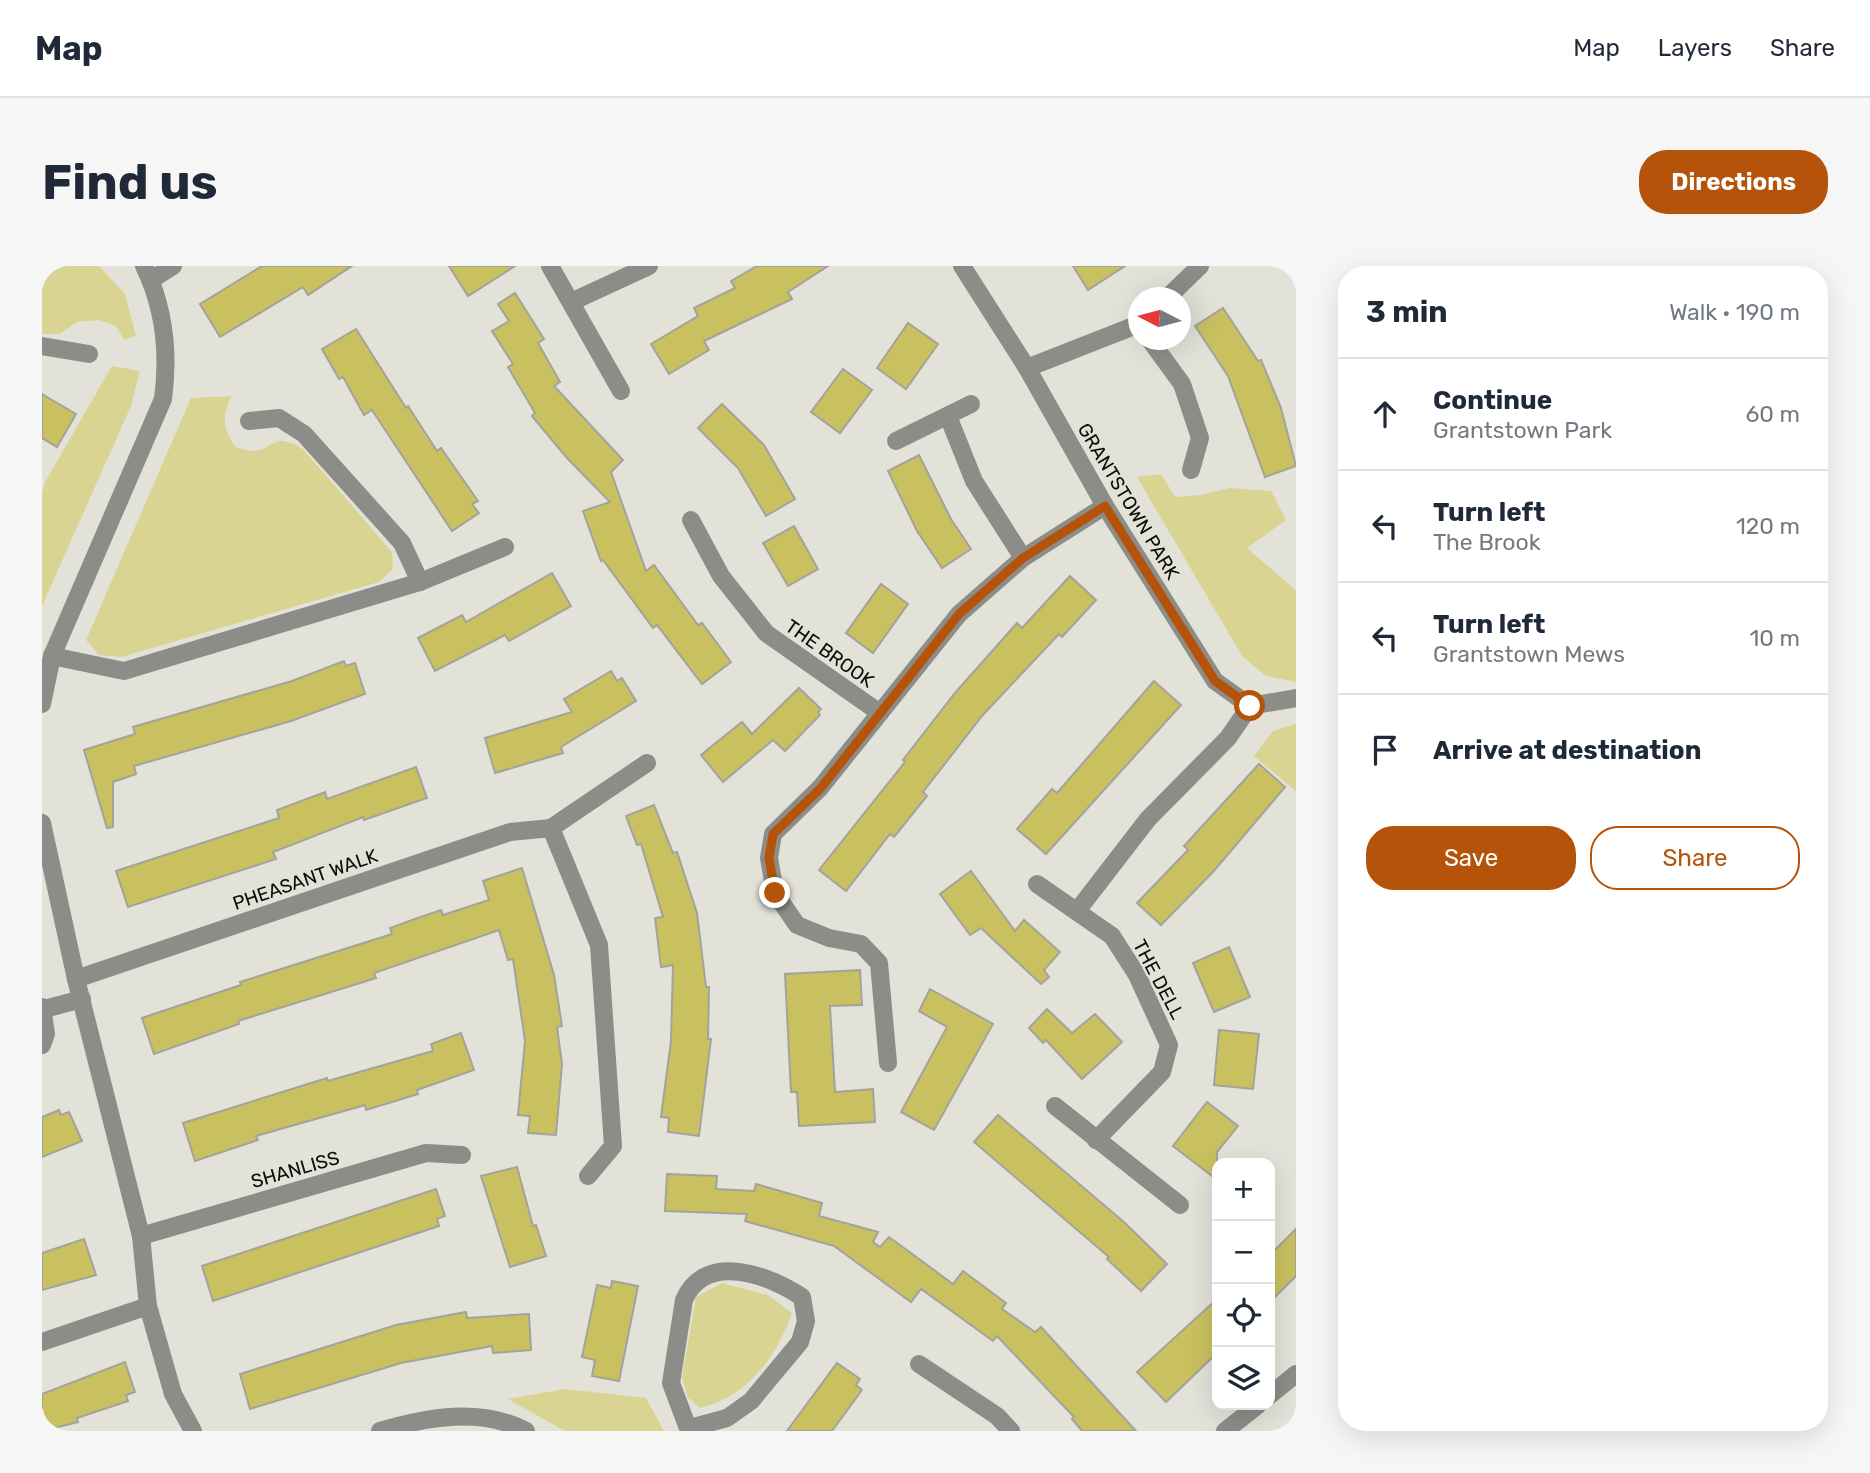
<!DOCTYPE html>
<meta charset="utf-8">
<style>
body{margin:0;font-family:Rubik,sans-serif;background:#f6f6f7;color:#1f2937}
.controls{position:absolute;right:21px;bottom:21px;display:grid;overflow:hidden;border-radius:14px;box-shadow:0 7px 28px #0002}
.controls button{width:63px;height:63px;display:grid;place-items:center;padding:0;border:0;border-bottom:2px solid #e0e1e3;background:#fff;color:#1f2937;font:35px sans-serif}
.compass{position:absolute;left:1086px;top:21px;width:63px;height:63px;border-radius:50%;background:#fff;box-shadow:0 7px 28px #0002;rotate:276deg}
.stop{position:absolute;width:21px;height:21px;margin:-16px;border:5px solid #b45309;border-radius:50%;background:#fff}
.stop.end{background:#b45309;border-color:#fff;box-shadow:0 2px 7px #0008}
.list{margin:0;padding:0;list-style:none}
h2{display:flex;justify-content:space-between;align-items:center;height:91px;margin:0;padding:0 28px;font-size:30px}
h2 small{font-size:23px;font-weight:400;color:#747a83}
.list li{display:grid;grid-template-columns:46px 1fr auto;gap:21px;align-items:center;box-sizing:border-box;height:112px;padding:0 28px;border-top:2px solid #e0e1e3}
.list b{display:block;font-size:26px;white-space:nowrap}
.list p{margin:0;font-size:23px;white-space:nowrap;color:#747a83}
.list em{font-size:23px;font-style:normal;color:#747a83}
.actions{display:flex;gap:14px;padding:21px 28px}
.actions a{flex:1;padding:16px 0;border:2px solid #b45309;border-radius:28px;text-align:center;font-size:24px;color:#b45309}
.actions .main{background:#b45309;color:#fff}
.icon{flex:none;width:38px;height:38px;fill:none;stroke:currentColor;stroke-width:2;stroke-linecap:round;stroke-linejoin:round}
.map{position:relative;flex:none;width:1254px;height:1165px;overflow:hidden;border-radius:28px}
header{display:flex;align-items:center;gap:42px;box-sizing:border-box;height:98px;padding:0 35px;background:#fff;border-bottom:2px solid #e0e1e3}
header strong{font-size:33px}
nav{display:flex;gap:38px;margin-inline-start:auto;font-size:24px}
.intro{display:flex;align-items:center;justify-content:space-between;box-sizing:border-box;height:168px;padding:0 42px}
h1{margin:0;font-size:49px}
.button{padding:18px 32px;border-radius:28px;background:#b45309;color:#fff;font-size:24px;font-weight:700}
main{display:flex;gap:42px;padding:0 42px}
aside{flex:1;background:#fff;border-radius:28px;box-shadow:0 7px 28px #0002}
.map>svg:first-child{display:block}
</style>
<header>
<strong>Map</strong>
<nav><a>Map</a><a>Layers</a><a>Share</a></nav>
</header>
<div class="intro"><h1>Find us</h1><a class="button">Directions</a></div>
<main>
<div class="map">
<svg width="1254" height="1165" viewBox="0 0 1254 1165">
<rect width="100%" height="100%" fill="#e2e2d9"/>
<!-- green -->
<g fill="#dad493">
<path d="M 0,0 L 57,0 L 83,28 L 94,70 L 82,74 L 74,60 L 57,54 L 35,56 L 18,68 L 0,68 Z"/>
<path d="M 70,100 L 98,105 L 89,140 L 0,340 L 0,227 L 3,216 Z"/>
<path d="M 190,130 C 179,151 181,161 193,181 C 198,182 205,185 211,185 C 235,183 229,165 261,183 L 350,286 L 351,303 L 337,316 L 79,391 L 57,389 L 44,374 L 149,132 Z"/>
<path d="M 1119,208 L 1133,231 L 1159,229 L 1187,222 L 1229,225 L 1244,254 L 1205,282 L 1254,324 L 1254,416 L 1224,410 L 1200,390 L 1095,211 Z"/>
<path d="M 1254,458 L 1254,525 L 1212,490 L 1231,465 Z"/>
<path d="M 680,1017 L 726,1029 L 750,1047 C 734,1092 706,1130 658,1142 L 646,1132 L 640,1112 L 654,1031 Z"/>
<path d="M 523,1123 L 604,1132 L 622,1165 L 523,1165 L 466,1133 Z"/>
</g>
<!-- building -->
<g fill="#c9c060" stroke="#a4a39b" stroke-width="2">
<path d="M 220,0 L 310,0 L 266,29 L 261,21 L 178,71 L 158,38 Z"/>
<path d="M 407,0 L 473,0 L 426,30 Z"/>
<path d="M 715,0 L 786,0 L 746,26 L 750,33 L 662,75 L 667,84 L 627,108 L 609,78 L 656,50 L 652,42 L 693,22 L 689,15 Z"/>
<path d="M 1031,0 L 1083,0 L 1046,24 Z"/>
<path d="M 473,27 L 502,73 L 496,77 L 518,116 L 512,120 L 581,194 L 569,206 L 604,305 L 612,299 L 656,359 L 660,357 L 689,396 L 660,418 L 615,359 L 611,362 L 561,294 L 559,295 L 541,245 L 568,236 L 525,192 L 490,150 L 493,147 L 466,101 L 471,98 L 450,65 L 467,55 L 456,38 Z"/>
<path d="M 1181,42 L 1216,95 L 1219,94 L 1239,142 L 1254,200 L 1223,211 L 1186,110 L 1153,60 Z"/>
<path d="M 866,57 L 896,78 L 864,123 L 835,102 Z"/>
<path d="M 314,63 L 364,142 L 366,140 L 395,185 L 399,182 L 436,235 L 430,238 L 437,247 L 410,265 L 330,144 L 322,149 L 301,111 L 297,113 L 280,83 Z"/>
<path d="M 801,103 L 830,124 L 798,167 L 769,146 Z"/>
<path d="M 0,128 L 34,148 L 15,181 L 0,172 Z"/>
<path d="M 680,138 L 722,179 L 753,233 L 724,250 L 696,202 L 656,162 Z"/>
<path d="M 877,189 L 909,253 L 929,283 L 900,302 L 875,265 L 846,205 Z"/>
<path d="M 752,260 L 776,303 L 746,320 L 721,277 Z"/>
<path d="M 510,307 L 529,340 L 467,375 L 463,369 L 393,405 L 376,372 L 420,349 L 424,356 Z"/>
<path d="M 1028,310 L 1054,334 L 1020,371 L 1017,368 L 940,450 L 881,526 L 885,530 L 852,571 L 848,568 L 804,625 L 777,604 L 863,496 L 861,494 L 913,427 L 975,357 L 980,362 Z"/>
<path d="M 839,318 L 866,338 L 831,387 L 804,367 Z"/>
<path d="M 302,395 L 304,400 L 313,397 L 323,428 L 249,455 L 92,500 L 94,508 L 71,516 L 71,561 L 65,562 L 42,484 L 93,468 L 91,461 L 250,415 Z"/>
<path d="M 569,405 L 575,415 L 580,412 L 594,435 L 519,481 L 521,487 L 453,507 L 443,472 L 530,446 L 522,433 Z"/>
<path d="M 1112,415 L 1139,439 L 1004,588 L 975,563 L 1010,523 L 1015,527 Z"/>
<path d="M 757,422 L 779,443 L 776,446 L 778,449 L 743,485 L 731,474 L 681,516 L 659,489 L 700,456 L 710,468 Z"/>
<path d="M 1217,498 L 1243,521 L 1171,606 L 1119,659 L 1095,637 L 1146,584 L 1142,580 Z"/>
<path d="M 374,501 L 385,532 L 322,554 L 321,551 L 231,586 L 234,593 L 86,641 L 74,605 L 237,552 L 235,544 L 283,526 L 285,533 Z"/>
<path d="M 612,539 L 631,587 L 635,586 L 655,647 L 664,721 L 667,721 L 666,773 L 669,773 L 657,870 L 626,866 L 627,852 L 619,851 L 629,775 L 631,699 L 619,701 L 613,652 L 621,651 L 599,578 L 595,579 L 584,550 Z"/>
<path d="M 480,602 L 512,709 L 520,760 L 515,761 L 520,798 L 514,869 L 486,867 L 488,850 L 476,849 L 483,775 L 471,693 L 466,694 L 457,664 L 332,707 L 334,712 L 196,755 L 197,758 L 112,788 L 100,752 L 199,719 L 198,716 L 350,668 L 348,662 L 373,653 L 399,644 L 401,649 L 447,634 L 441,615 Z"/>
<path d="M 929,605 L 973,665 L 982,654 L 1018,686 L 1002,704 L 1007,711 L 999,718 L 939,662 L 928,669 L 898,628 Z"/>
<path d="M 1187,681 L 1208,731 L 1172,746 L 1151,697 Z"/>
<path d="M 818,704 L 820,739 L 788,740 L 793,826 L 831,823 L 833,856 L 757,860 L 755,826 L 749,826 L 743,708 Z"/>
<path d="M 888,723 L 951,758 L 892,864 L 859,846 L 905,761 L 877,745 Z"/>
<path d="M 1005,743 L 1030,767 L 1053,748 L 1080,776 L 1040,813 L 1004,774 L 1001,777 L 987,762 Z"/>
<path d="M 1177,764 L 1217,768 L 1211,823 L 1172,819 Z"/>
<path d="M 419,767 L 432,804 L 375,824 L 376,828 L 324,844 L 323,839 L 214,870 L 216,874 L 153,895 L 141,857 L 285,812 L 286,815 L 391,785 L 389,778 Z"/>
<path d="M 1165,836 L 1196,860 L 1175,886 L 1175,914 L 1131,880 Z"/>
<path d="M 17,844 L 19,849 L 27,846 L 40,875 L 0,891 L 0,851 Z"/>
<path d="M 956,849 L 1083,957 L 1125,998 L 1099,1025 L 1065,993 L 1067,991 L 932,876 Z"/>
<path d="M 475,901 L 491,960 L 494,959 L 504,990 L 468,1001 L 439,910 Z"/>
<path d="M 625,908 L 675,910 L 674,923 L 712,925 L 714,918 L 780,937 L 777,950 L 836,966 L 831,976 L 838,981 L 847,971 L 911,1018 L 921,1005 L 964,1037 L 960,1043 L 993,1066 L 999,1061 L 1094,1165 L 1040,1165 L 1030,1153 L 1032,1151 L 955,1070 L 951,1075 L 879,1023 L 869,1036 L 792,980 L 703,955 L 705,948 L 623,945 Z"/>
<path d="M 394,923 L 403,950 L 395,953 L 397,960 L 171,1035 L 160,1000 Z"/>
<path d="M 1254,963 L 1254,1010 L 1228,1036 L 1228,989 Z"/>
<path d="M 42,973 L 54,1009 L 0,1024 L 0,987 Z"/>
<path d="M 570,1015 L 596,1020 L 577,1115 L 550,1110 L 553,1094 L 540,1091 L 555,1019 L 569,1022 Z"/>
<path d="M 1175,1033 L 1175,1087 L 1124,1136 L 1095,1106 Z"/>
<path d="M 424,1046 L 425,1052 L 487,1048 L 489,1084 L 451,1087 L 450,1080 L 359,1097 L 208,1143 L 198,1108 L 354,1059 Z"/>
<path d="M 83,1096 L 93,1126 L 84,1129 L 86,1135 L 35,1152 L 36,1156 L 0,1165 L 0,1128 Z"/>
<path d="M 795,1097 L 818,1113 L 814,1119 L 820,1124 L 790,1165 L 745,1165 Z"/>
</g>
<g fill="none" stroke-linecap="round" stroke-linejoin="round">
<!-- street -->
<g stroke="#8c8c88" stroke-width="18">
<path d="M 508,0 L 579,125"/>
<path d="M 920,0 L 985,102 L 1063,240 L 1173,415 L 1208,440 L 1254,432"/>
<path d="M 109,14 L 131,0"/>
<path d="M 1125,32 L 1158,0"/>
<path d="M 529,36 L 607,0"/>
<path d="M 1108,74 L 1140,118 L 1158,172 L 1149,204"/>
<path d="M 0,80 L 47,88"/>
<path d="M 985,102 L 1097,58"/>
<path d="M 906,150 L 932,215 L 981,292"/>
<path d="M 207,155 L 237,152 L 262,168 L 360,277 L 378,316"/>
<path d="M 854,175 L 929,138"/>
<path d="M 649,254 L 679,310 L 724,367 L 838,447"/>
<path d="M 10,390 L 82,405 L 378,316 L 463,281"/>
<path d="M 0,438 L 10,390 L 121,133 C 127,88 122,41 102,0"/>
<path d="M 0,557 L 34,713 L 99,970 L 106,1040 L 131,1128 L 151,1165"/>
<path d="M 509,562 L 557,679 L 571,880 L 546,910"/>
<path d="M 995,618 L 1070,670 L 1095,709 L 1127,779 L 1120,806 L 1054,874"/>
<path d="M 1035,645 L 1106,553 L 1186,472 L 1208,440"/>
<path d="M 34,713 L 468,566 L 509,562 L 605,497"/>
<path d="M 0,741 L 4,768 L 0,779"/>
<path d="M 2,743 L 40,733"/>
<path d="M 846,797 L 837,697 L 819,678 L 787,672 L 755,659 L 733,627 L 727,592 L 731,568 L 778,522 L 917,348 L 981,292 L 1063,240"/>
<path d="M 1013,840 L 1138,939"/>
<path d="M 99,970 L 384,887 L 420,889"/>
<path d="M 0,1076 L 106,1040"/>
<path d="M 877,1098 L 955,1150 L 969,1165"/>
<path d="M 1228,1129 L 1254,1108"/>
<path d="M 338,1165 C 385,1151 439,1141 484,1165"/>
<path d="M 647,1165 L 629,1117 L 642,1034 C 663,985 727,1009 760,1031 L 764,1055 L 758,1076 L 709,1135 L 685,1152 L 648,1162"/>
<path d="M 1183,1165 L 1216,1139"/>
</g>
</g>
<g fill="none" stroke-linecap="round" stroke-linejoin="round">
<!-- route -->
<path stroke="#b45309" stroke-width="9" d="M 733,627 L 727,592 L 731,568 L 778,523 L 917,348 L 981,292 L 1063,240 L 1173,415 L 1208,440"/>
</g>
<g text-anchor="middle" stroke-width="5" stroke-linejoin="round" paint-order="stroke">
<!-- street labels -->
<g font-size="19" fill="#0c0c09" stroke="#e2e2d9">
<text transform="translate(1087 235) rotate(59)" y="7">GRANTSTOWN PARK</text>
<text transform="translate(788 387) rotate(35)" y="7">THE BROOK</text>
<text transform="translate(263 613) rotate(-19)" y="7">PHEASANT WALK</text>
<text transform="translate(1117 713) rotate(62)" y="7">THE DELL</text>
<text transform="translate(253 903) rotate(-16)" y="7">SHANLISS</text>
</g>
</g>
</svg>
<div class="controls">
<button>+</button>
<button>−</button>
<button><svg class="icon" aria-label="locate" viewBox="0 0 24 24"><circle cx="12" cy="12" r="6"/><path d="M12 2v4M12 18v4M2 12h4M18 12h4"/></svg></button>
<button><svg class="icon" aria-label="layers" viewBox="0 0 24 24"><path d="M12 4l9 5-9 5-9-5zM3 14l9 5 9-5"/></svg></button>
</div>
<svg class="compass" viewBox="-18 -18 36 36"><path d="M0-13l5 13h-10z" fill="#e53935"/><path d="M0 13l5-13h-10z" fill="#747a83"/></svg>
<div class="stop" style="left:1208px;top:440px"></div>
<div class="stop end" style="left:733px;top:627px"></div>
</div>
<aside>
<h2>3 min<small>Walk · 190 m</small></h2>
<ul class="list">
<li><svg class="icon" aria-label="ahead" viewBox="0 0 24 24"><path d="M12 20V5M6 11l6-6 6 6"/></svg><div><b>Continue</b><p>Grantstown Park</p></div><em>60 m</em></li>
<li><svg class="icon" aria-label="left" viewBox="0 0 24 24"><path d="M17 20v-9H6M10 6l-5 5 5 5"/></svg><div><b>Turn left</b><p>The Brook</p></div><em>120 m</em></li>
<li><svg class="icon" aria-label="left" viewBox="0 0 24 24"><path d="M17 20v-9H6M10 6l-5 5 5 5"/></svg><div><b>Turn left</b><p>Grantstown Mews</p></div><em>10 m</em></li>
<li><svg class="icon" aria-label="arrive" viewBox="0 0 24 24"><path d="M6 21V4h12l-3 4 3 4H6"/></svg><div><b>Arrive at destination</b></div></li>
</ul>
<div class="actions"><a class="main">Save</a><a>Share</a></div>
</aside>
</main>
